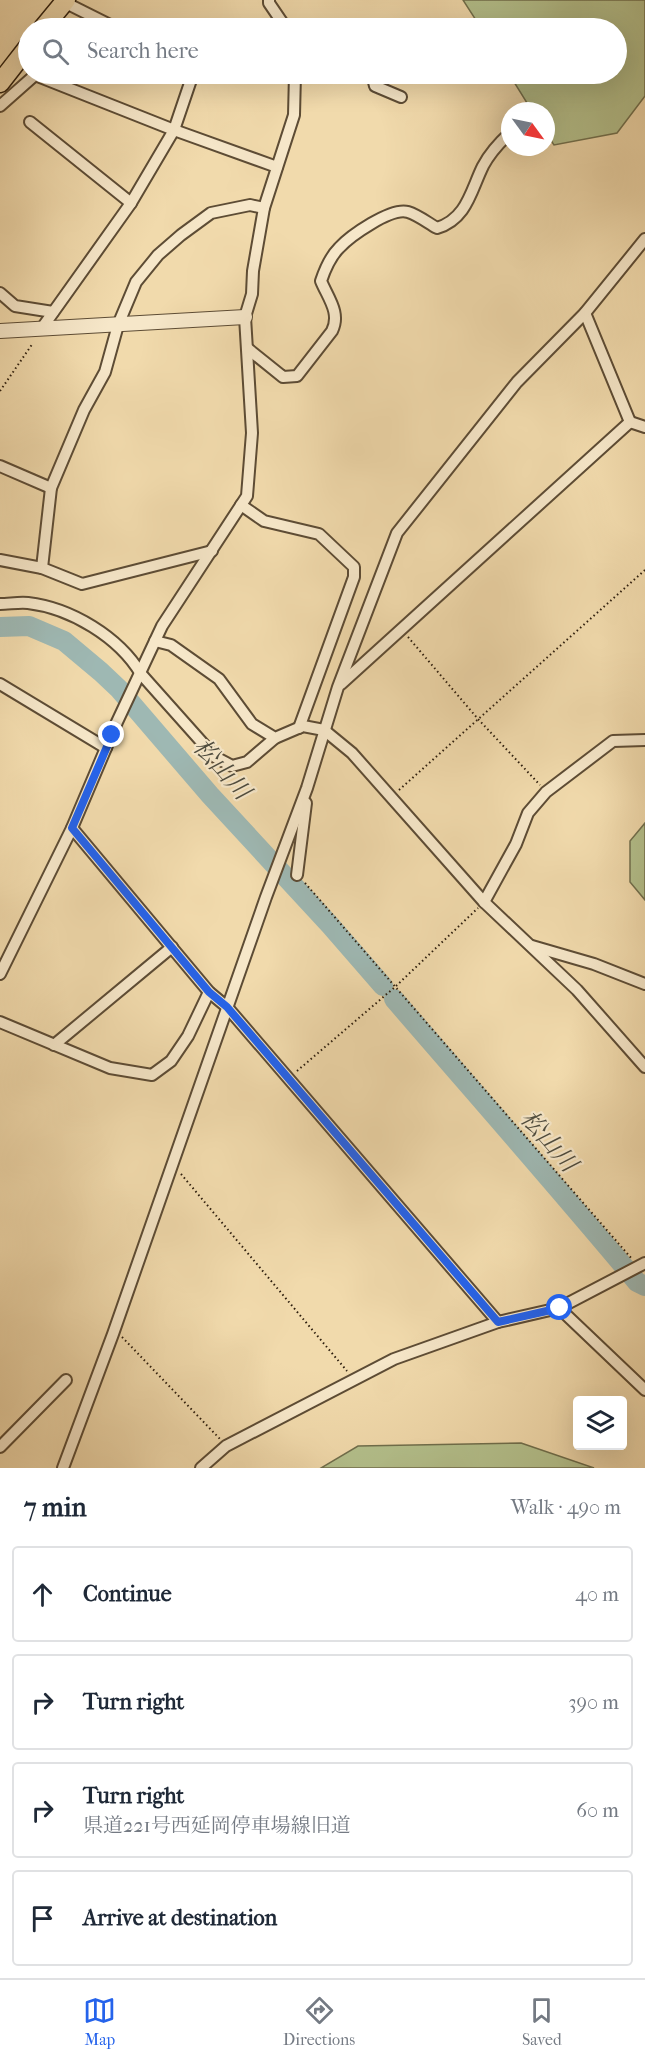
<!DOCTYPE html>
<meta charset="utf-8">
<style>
body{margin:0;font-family:"IM FELL French Canon","Noto Serif JP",serif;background:#f2f2f3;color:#1f2937}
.controls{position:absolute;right:18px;bottom:18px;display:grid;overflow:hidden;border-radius:6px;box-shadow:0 6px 24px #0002}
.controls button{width:54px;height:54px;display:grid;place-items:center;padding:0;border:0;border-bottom:2px solid #e0e1e3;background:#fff;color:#1f2937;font:30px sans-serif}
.compass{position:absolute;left:501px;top:102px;width:54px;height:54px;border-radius:50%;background:#fff;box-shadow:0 6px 24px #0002;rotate:123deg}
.stop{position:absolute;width:18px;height:18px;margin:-14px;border:4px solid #2563eb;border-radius:50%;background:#fff}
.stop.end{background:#2563eb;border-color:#fff;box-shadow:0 2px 6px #0008}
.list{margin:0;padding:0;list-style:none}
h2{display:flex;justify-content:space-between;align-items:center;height:78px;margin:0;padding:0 24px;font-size:26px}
h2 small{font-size:20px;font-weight:400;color:#747a83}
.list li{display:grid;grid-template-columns:39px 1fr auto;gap:18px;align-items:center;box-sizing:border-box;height:96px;margin:0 12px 12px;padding:0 12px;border:2px solid #e0e1e3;border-radius:6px}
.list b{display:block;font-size:22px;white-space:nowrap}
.list p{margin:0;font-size:20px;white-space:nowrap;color:#747a83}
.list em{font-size:20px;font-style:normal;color:#747a83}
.icon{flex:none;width:33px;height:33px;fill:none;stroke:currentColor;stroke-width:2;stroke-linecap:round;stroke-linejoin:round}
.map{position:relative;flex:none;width:645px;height:1468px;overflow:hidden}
.search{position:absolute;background:#fff;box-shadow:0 6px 24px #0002;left:18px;right:18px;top:18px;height:66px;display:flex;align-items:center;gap:15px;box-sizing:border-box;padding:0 21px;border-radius:33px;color:#747a83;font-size:22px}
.sheet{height:510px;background:#fff}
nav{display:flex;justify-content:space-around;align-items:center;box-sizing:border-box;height:84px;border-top:2px solid #e0e1e3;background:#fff;font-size:16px;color:#747a83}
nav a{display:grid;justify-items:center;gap:3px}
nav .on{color:#2563eb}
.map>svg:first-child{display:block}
</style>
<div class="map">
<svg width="645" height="1468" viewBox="0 0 645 1468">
<rect width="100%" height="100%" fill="#f1daac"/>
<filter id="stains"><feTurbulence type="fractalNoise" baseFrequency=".00333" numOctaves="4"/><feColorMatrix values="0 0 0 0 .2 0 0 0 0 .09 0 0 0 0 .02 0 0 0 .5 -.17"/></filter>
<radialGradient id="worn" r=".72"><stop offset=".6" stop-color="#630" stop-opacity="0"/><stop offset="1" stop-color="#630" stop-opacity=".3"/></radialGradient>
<!-- green -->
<g fill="#b4c18d" stroke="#706f4d" stroke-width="1.5">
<path d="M 463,0 L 645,0 L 645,96 L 617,133 L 554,145 L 546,133 L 546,111 L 532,111 L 509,74 L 616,74 L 616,28 L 481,28 Z"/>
<path d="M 645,823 L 645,900 L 630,882 L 630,841 Z"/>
<path d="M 521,1443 L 594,1468 L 321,1468 L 358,1446 Z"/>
</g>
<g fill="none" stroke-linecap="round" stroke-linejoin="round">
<!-- river -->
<g stroke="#9eb8b3" stroke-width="20">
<path d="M 0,627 L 29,626 L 64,641 L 101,672 L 119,689 L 210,795 L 330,925 L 383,986"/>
<path d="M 394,999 C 475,1093 557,1186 637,1282 L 645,1286"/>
</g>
<!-- minor casing -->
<g stroke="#5d4c35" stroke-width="14">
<g id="minor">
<path d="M 269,0 L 269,3 L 286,28"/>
<path d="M 64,2 L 116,28"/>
<path d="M 372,74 L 375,86 L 401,97"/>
<path d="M 0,106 L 35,75 L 174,130 L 277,167"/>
<path d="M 30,122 L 131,203"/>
<path d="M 0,293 L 15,306 L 53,312"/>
<path d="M 585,313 L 630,422"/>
<path d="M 42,328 L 131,203 L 174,130 L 193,74"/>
<path d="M 247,348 L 283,377 L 297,376 L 332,331 C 341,313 328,298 321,281 C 325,269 330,257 339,248 C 350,236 391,207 408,212 C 418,215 428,223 437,228 C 467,219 471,190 483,166 C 490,153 499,143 510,133"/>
<path d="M 630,422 L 645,427"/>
<path d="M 0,466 L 51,488"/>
<path d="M 241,505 L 264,521 L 319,534 L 354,567 L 354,577 L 299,728"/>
<path d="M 212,551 L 82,584 L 42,568 L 51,488 L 84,410 L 105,372 L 118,325 L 136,282 L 158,255 L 181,235 L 211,213 L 250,205 L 264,208"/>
<path d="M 0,560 L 42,568"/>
<path d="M 0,604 C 9,604 19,602 28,603 C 71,608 119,637 141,674 L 215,757 L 232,766 L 247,762 L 275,738"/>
<path d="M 155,641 L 171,645 L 219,679 L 252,724 L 275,738 L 303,726 L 324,730 L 352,753 L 484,902 L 577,990 L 645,1067"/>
<path d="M 0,684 L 106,748"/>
<path d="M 341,684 L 630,422"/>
<path d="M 72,828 L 209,992 L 227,1007 L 498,1322"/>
<path d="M 297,875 L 306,803"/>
<path d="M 484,902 L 516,844 L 528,813 L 546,792 L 613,741 L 645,740"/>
<path d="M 532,946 L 594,964 L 645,984"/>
<path d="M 0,974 L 72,828 L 117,722 L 162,626 L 247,496 L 252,433 L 245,317 L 252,294 L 253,271 L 264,208 L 294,115 L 295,74"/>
<path d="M 0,1022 L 110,1068 L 152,1075 L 171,1061 L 188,1036 L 209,992"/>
<path d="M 54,1045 L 172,947"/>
<path d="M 559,1308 L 645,1390"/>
<path d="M 0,1447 L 66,1380"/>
<path d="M 63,1468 L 113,1334 L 266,897 L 307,788 L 338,687 L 397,533 L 517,382 L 585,313 L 645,239"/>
<path d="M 201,1468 L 226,1446 L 394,1359 L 498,1322 L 559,1308 L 645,1263"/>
</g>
</g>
<!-- tertiary casing -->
<g stroke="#5d4c35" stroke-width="16">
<path id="tertiary" d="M 0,331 L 245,317"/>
</g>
<!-- trunk casing -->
<g stroke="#2c1d0d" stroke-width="21">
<g id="trunk">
<path d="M 43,28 L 66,0"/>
<path d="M 0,83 L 28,47"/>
</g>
</g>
<!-- path -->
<g stroke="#2c1d0d" stroke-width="2" stroke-dasharray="1.5 3" stroke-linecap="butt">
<path d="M 0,391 L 33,343"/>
<path d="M 408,637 L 478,719 L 540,785"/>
<path d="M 399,790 L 645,570"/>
<path d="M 305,883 L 632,1259"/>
<path d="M 297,1071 L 395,987 L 478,908"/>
<path d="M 181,1174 L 347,1371"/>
<path d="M 122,1337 L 220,1439"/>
</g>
<!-- minor -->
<use href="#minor" stroke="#f6e7c9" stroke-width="10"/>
<!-- tertiary -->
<use href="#tertiary" stroke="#f6e7c9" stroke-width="14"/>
<!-- trunk -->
<use href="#trunk" stroke="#f1daac" stroke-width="18"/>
</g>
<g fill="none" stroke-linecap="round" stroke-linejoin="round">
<!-- route -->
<path stroke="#2563eb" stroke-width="8" d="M 112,735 L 72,828 L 209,992 L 227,1007 L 498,1322 L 560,1308"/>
</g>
<g text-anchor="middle" stroke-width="4.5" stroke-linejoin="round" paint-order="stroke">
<!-- water labels -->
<g font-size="24" font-style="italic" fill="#4e4c3f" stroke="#f6e7c9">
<text transform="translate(222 769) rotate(48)" y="8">松山川</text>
<text transform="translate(549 1141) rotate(49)" y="8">松山川</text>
</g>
</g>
<rect width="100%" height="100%" filter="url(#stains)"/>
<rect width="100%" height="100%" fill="url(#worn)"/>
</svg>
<div class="controls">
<button><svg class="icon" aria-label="layers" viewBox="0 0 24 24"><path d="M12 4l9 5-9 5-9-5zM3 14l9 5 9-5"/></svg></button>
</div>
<svg class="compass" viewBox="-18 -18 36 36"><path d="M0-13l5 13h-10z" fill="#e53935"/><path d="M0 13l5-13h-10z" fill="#747a83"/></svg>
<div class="stop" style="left:560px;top:1308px"></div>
<div class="stop end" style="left:112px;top:735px"></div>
<div class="search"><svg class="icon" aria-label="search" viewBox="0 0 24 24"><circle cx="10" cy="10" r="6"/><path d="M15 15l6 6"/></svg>Search here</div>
</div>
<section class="sheet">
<h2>7 min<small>Walk · 490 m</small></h2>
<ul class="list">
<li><svg class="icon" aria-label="ahead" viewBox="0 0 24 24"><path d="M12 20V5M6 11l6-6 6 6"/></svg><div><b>Continue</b></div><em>40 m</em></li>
<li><svg class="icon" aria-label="right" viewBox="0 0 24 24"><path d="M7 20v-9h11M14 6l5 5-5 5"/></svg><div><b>Turn right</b></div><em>390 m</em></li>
<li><svg class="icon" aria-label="right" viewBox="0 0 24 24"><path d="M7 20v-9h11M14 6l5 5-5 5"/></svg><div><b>Turn right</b><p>県道221号西延岡停車場線旧道</p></div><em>60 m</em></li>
<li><svg class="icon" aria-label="arrive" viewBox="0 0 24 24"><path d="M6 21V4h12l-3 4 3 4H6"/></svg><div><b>Arrive at destination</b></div></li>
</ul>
</section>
<nav>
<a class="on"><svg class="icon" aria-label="map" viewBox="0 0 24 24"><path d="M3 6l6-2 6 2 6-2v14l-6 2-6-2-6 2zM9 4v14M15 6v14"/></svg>Map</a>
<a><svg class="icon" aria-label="directions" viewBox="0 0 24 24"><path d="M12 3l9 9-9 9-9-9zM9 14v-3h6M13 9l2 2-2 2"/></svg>Directions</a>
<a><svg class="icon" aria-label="saved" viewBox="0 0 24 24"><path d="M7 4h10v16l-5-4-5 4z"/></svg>Saved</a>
</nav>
